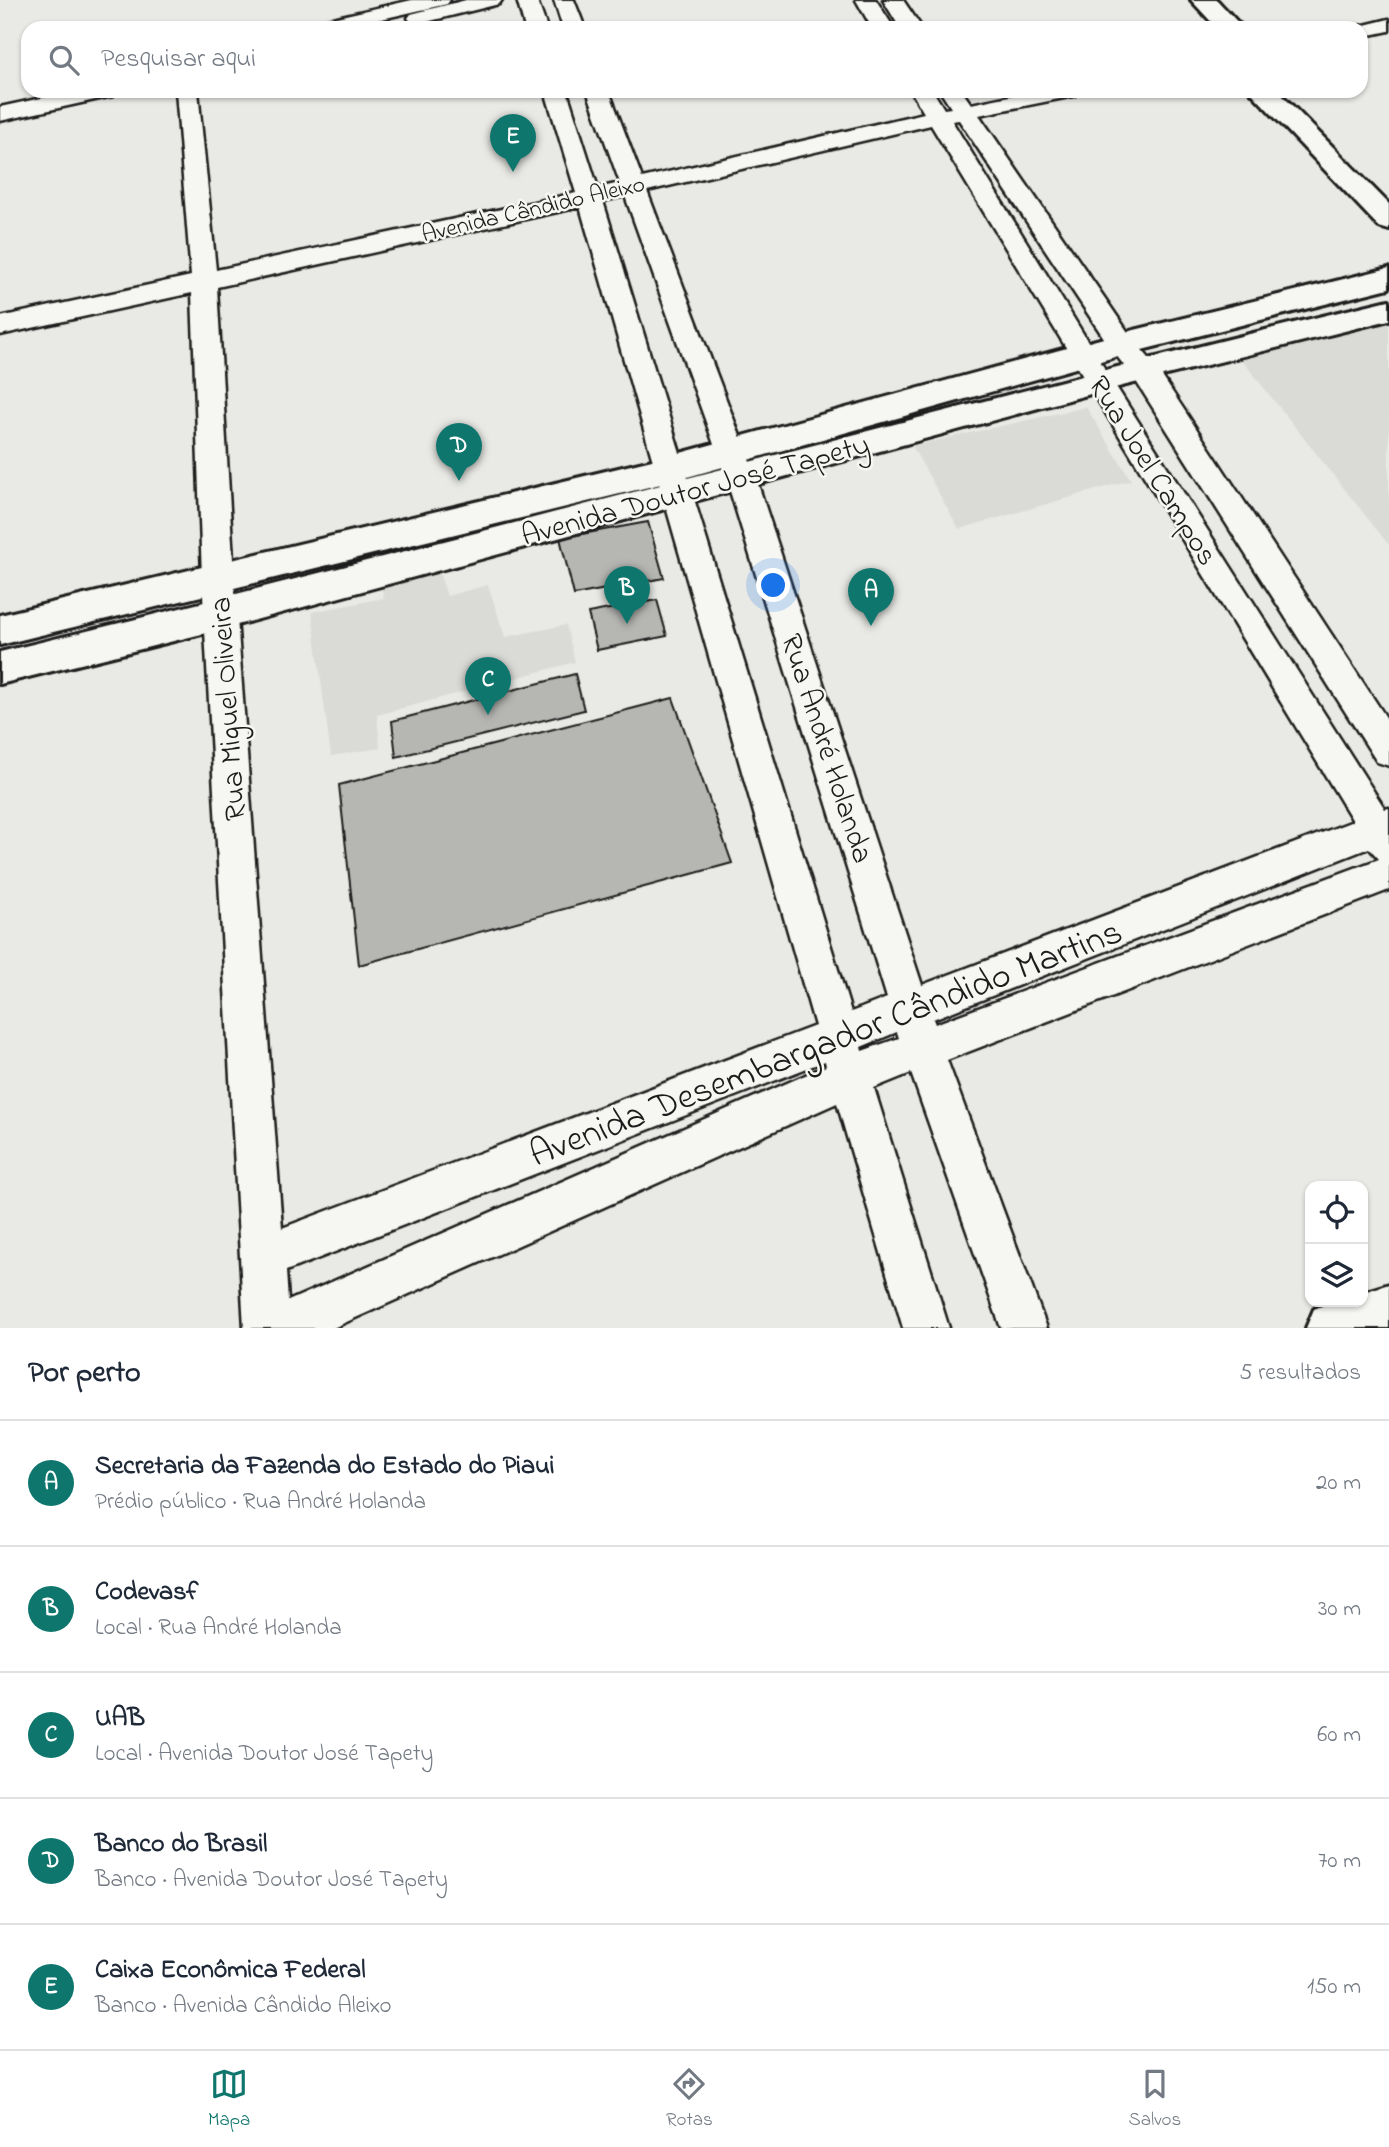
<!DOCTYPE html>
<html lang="pt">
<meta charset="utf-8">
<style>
body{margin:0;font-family:"Indie Flower",sans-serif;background:#f2f2f3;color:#1f2937}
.controls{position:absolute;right:21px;bottom:21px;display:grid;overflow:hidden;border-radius:14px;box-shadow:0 2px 5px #0004}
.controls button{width:63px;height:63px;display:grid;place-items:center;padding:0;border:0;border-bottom:2px solid #e0e1e3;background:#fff;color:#1f2937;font:35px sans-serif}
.you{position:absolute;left:774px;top:586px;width:24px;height:24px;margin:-18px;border:5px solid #fff;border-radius:50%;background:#1a73e8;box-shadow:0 0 0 10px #1a73e833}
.badge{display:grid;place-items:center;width:46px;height:46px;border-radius:50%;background:#0f766e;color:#fff;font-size:23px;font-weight:700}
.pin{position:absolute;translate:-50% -58px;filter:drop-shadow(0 2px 4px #0008)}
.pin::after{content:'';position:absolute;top:37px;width:24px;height:21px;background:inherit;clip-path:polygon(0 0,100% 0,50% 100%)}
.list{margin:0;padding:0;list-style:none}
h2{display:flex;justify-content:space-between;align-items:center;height:91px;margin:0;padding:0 28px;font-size:30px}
h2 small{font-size:23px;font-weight:400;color:#747a83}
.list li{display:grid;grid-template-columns:46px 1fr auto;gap:21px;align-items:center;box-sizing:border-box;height:126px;padding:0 28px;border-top:2px solid #e0e1e3}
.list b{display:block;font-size:26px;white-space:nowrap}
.list p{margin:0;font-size:23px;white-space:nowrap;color:#747a83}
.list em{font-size:23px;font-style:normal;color:#747a83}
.icon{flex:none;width:38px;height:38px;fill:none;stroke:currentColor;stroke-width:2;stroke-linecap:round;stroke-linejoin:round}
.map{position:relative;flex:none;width:1389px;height:1328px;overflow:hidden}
.search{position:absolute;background:#fff;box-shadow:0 2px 5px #0004;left:21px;right:21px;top:21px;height:77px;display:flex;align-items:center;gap:18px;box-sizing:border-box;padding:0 24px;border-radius:21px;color:#747a83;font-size:26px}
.sheet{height:721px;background:#fff}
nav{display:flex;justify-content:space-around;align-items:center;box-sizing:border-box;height:98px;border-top:2px solid #e0e1e3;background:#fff;font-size:19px;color:#747a83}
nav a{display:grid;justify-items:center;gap:4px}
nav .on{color:#0f766e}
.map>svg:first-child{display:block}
</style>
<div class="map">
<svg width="1389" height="1328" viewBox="0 0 1389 1328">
<rect width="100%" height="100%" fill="#e9e9e5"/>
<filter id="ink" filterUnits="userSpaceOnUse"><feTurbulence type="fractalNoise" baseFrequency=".0143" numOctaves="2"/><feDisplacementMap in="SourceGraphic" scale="14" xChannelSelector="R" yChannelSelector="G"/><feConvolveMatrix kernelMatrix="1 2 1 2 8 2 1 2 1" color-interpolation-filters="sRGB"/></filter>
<g filter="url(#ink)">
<!-- built -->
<g fill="#dadad6">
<path d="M 1389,317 L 1389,545 L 1233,349 Z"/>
<path d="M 1086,407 L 1131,480 L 959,529 L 912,446 Z"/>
<path d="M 439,573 L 447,596 L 488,585 L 505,637 L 566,625 L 575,662 L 377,715 L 380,748 L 331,756 L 312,612 L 384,598 L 381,583 Z"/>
</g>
<!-- building -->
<g fill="#b6b6b3" stroke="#1c1c1c" stroke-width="2">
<path d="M 648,522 L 664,578 L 574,595 L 560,538 Z"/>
<path d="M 657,600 L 667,636 L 597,650 L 588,613 Z"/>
<path d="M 575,674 L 584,710 L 396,757 L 392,721 Z"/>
<path d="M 673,698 L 732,863 L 359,965 L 339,785 Z"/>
</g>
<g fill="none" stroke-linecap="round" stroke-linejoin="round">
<!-- minor casing -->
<g stroke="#1c1c1c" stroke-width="5">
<g id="minor">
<path d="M 412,0 L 450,0 L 447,4 L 342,28 L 302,28 L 306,24 Z"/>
<path d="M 466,0 L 502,0 L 499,4 L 418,24 L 411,22 L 408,18 L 411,14 Z"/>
<path d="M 517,0 L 537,0 L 547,28 L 525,28 Z"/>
<path d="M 554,0 L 574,0 L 585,28 L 563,28 Z"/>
<path d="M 856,0 L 876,0 L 894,28 L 872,28 Z"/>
<path d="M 883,0 L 903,0 L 922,28 L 900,28 Z"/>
<path d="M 1389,19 L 1389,31 L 1361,37 L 1361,28 L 1352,28 Z"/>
<path d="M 74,91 L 116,91 L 113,96 L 0,121 L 0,107 Z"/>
<path d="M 176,91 L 198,91 L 216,270 L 576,193 L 545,91 L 567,91 L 598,188 L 620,183 L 587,91 L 609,91 L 642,178 L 924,113 L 911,91 L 933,91 L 944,109 L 951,108 L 942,94 L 944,91 L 962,91 L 971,104 L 1033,91 L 1077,91 L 1074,96 L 979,115 L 1132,338 L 1154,364 L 1389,722 L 1389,766 L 1377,762 L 1134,378 L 1112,350 L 959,120 L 952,121 L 1108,374 L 1385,809 L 1389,808 L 1389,890 L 947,1060 L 1047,1328 L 1001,1328 L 911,1073 L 874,1088 L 949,1328 L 903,1328 L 837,1103 L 333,1328 L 244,1328 L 202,577 L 192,293 L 0,335 L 0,317 L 191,276 ZM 931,125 L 1353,821 L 922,985 L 756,478 L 647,191 ZM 625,196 L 726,478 L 887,998 L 851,1012 L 603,201 ZM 580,207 L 815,1026 L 282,1228 L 234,577 L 217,287 ZM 1369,848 L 1379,859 L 935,1024 L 933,1019 ZM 897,1032 L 899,1038 L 862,1051 L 861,1047 ZM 825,1061 L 826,1066 L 288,1301 L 286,1271 Z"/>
</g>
</g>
<!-- tertiary casing -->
<g stroke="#1c1c1c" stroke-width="6">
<g id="tertiary">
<path d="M 1389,268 L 1389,288 L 1122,355 L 673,481 L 0,645 L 0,615 L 673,455 L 1122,333 Z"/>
<path d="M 1389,300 L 1389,320 L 1098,392 L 222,629 L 0,684 L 0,652 C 465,541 925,411 1389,300 Z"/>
</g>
</g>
<!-- secondary casing -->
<g stroke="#1c1c1c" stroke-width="6">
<g id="secondary">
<path d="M 1191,0 L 1217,0 L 1243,28 L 1217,28 Z"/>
<path d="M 1250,91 L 1278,91 L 1389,204 L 1389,230 L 1379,227 Z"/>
<path d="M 1389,1284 L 1389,1328 L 1306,1328 L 1314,1309 L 1332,1302 L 1363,1302 L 1363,1292 Z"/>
</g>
</g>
<!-- minor -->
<use href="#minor" fill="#f6f6f2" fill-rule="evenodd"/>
<!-- tertiary -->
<use href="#tertiary" fill="#f6f6f2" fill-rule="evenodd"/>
<!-- secondary -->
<use href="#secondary" fill="#f6f6f2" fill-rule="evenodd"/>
</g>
</g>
<g text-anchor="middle" stroke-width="5" stroke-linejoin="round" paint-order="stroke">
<!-- far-street labels -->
<g font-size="24" fill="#1c1c1c" stroke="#f6f6f2">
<text transform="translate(533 208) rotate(-13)" y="8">Avenida Cândido Aleixo</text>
</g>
<!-- street labels -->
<g font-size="30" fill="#1c1c1c" stroke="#f6f6f2">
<text transform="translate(1154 470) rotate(58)" y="10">Rua Joel Campos</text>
<text transform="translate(695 489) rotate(-15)" y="10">Avenida Doutor José Tapety</text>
<text transform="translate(227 709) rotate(-94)" y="10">Rua Miguel Oliveira</text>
<text transform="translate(828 748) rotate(72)" y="10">Rua André Holanda</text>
</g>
<!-- near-street labels -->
<g font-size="37" fill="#1c1c1c" stroke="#f6f6f2">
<text transform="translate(825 1041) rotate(-21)" y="13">Avenida Desembargador Cândido Martins</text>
</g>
</g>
</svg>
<div class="controls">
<button><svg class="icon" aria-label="locate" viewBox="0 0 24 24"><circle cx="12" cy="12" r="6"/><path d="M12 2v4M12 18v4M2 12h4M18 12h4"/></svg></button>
<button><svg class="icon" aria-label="layers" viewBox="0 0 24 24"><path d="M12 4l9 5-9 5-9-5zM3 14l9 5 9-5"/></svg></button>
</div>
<div class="you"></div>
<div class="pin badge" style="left:871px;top:626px">A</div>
<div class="pin badge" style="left:627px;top:624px">B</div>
<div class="pin badge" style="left:488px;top:715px">C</div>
<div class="pin badge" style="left:459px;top:481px">D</div>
<div class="pin badge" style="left:513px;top:172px">E</div>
<div class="search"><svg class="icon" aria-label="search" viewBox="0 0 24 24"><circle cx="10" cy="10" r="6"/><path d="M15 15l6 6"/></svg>Pesquisar aqui</div>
</div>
<section class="sheet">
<h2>Por perto<small>5 resultados</small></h2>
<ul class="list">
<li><span class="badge">A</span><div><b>Secretaria da Fazenda do Estado do Piaui</b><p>Prédio público · Rua André Holanda</p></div><em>20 m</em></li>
<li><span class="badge">B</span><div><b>Codevasf</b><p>Local · Rua André Holanda</p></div><em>30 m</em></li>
<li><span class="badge">C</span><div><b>UAB</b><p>Local · Avenida Doutor José Tapety</p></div><em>60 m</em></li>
<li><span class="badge">D</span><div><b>Banco do Brasil</b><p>Banco · Avenida Doutor José Tapety</p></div><em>70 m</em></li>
<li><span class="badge">E</span><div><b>Caixa Econômica Federal</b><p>Banco · Avenida Cândido Aleixo</p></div><em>150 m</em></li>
</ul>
</section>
<nav>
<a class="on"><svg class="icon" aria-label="map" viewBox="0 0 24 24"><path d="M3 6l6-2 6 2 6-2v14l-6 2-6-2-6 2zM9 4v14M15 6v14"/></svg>Mapa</a>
<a><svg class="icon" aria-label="directions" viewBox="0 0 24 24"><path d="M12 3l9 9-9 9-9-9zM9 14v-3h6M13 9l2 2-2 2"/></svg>Rotas</a>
<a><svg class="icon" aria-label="saved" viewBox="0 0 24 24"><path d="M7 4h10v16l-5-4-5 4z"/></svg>Salvos</a>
</nav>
